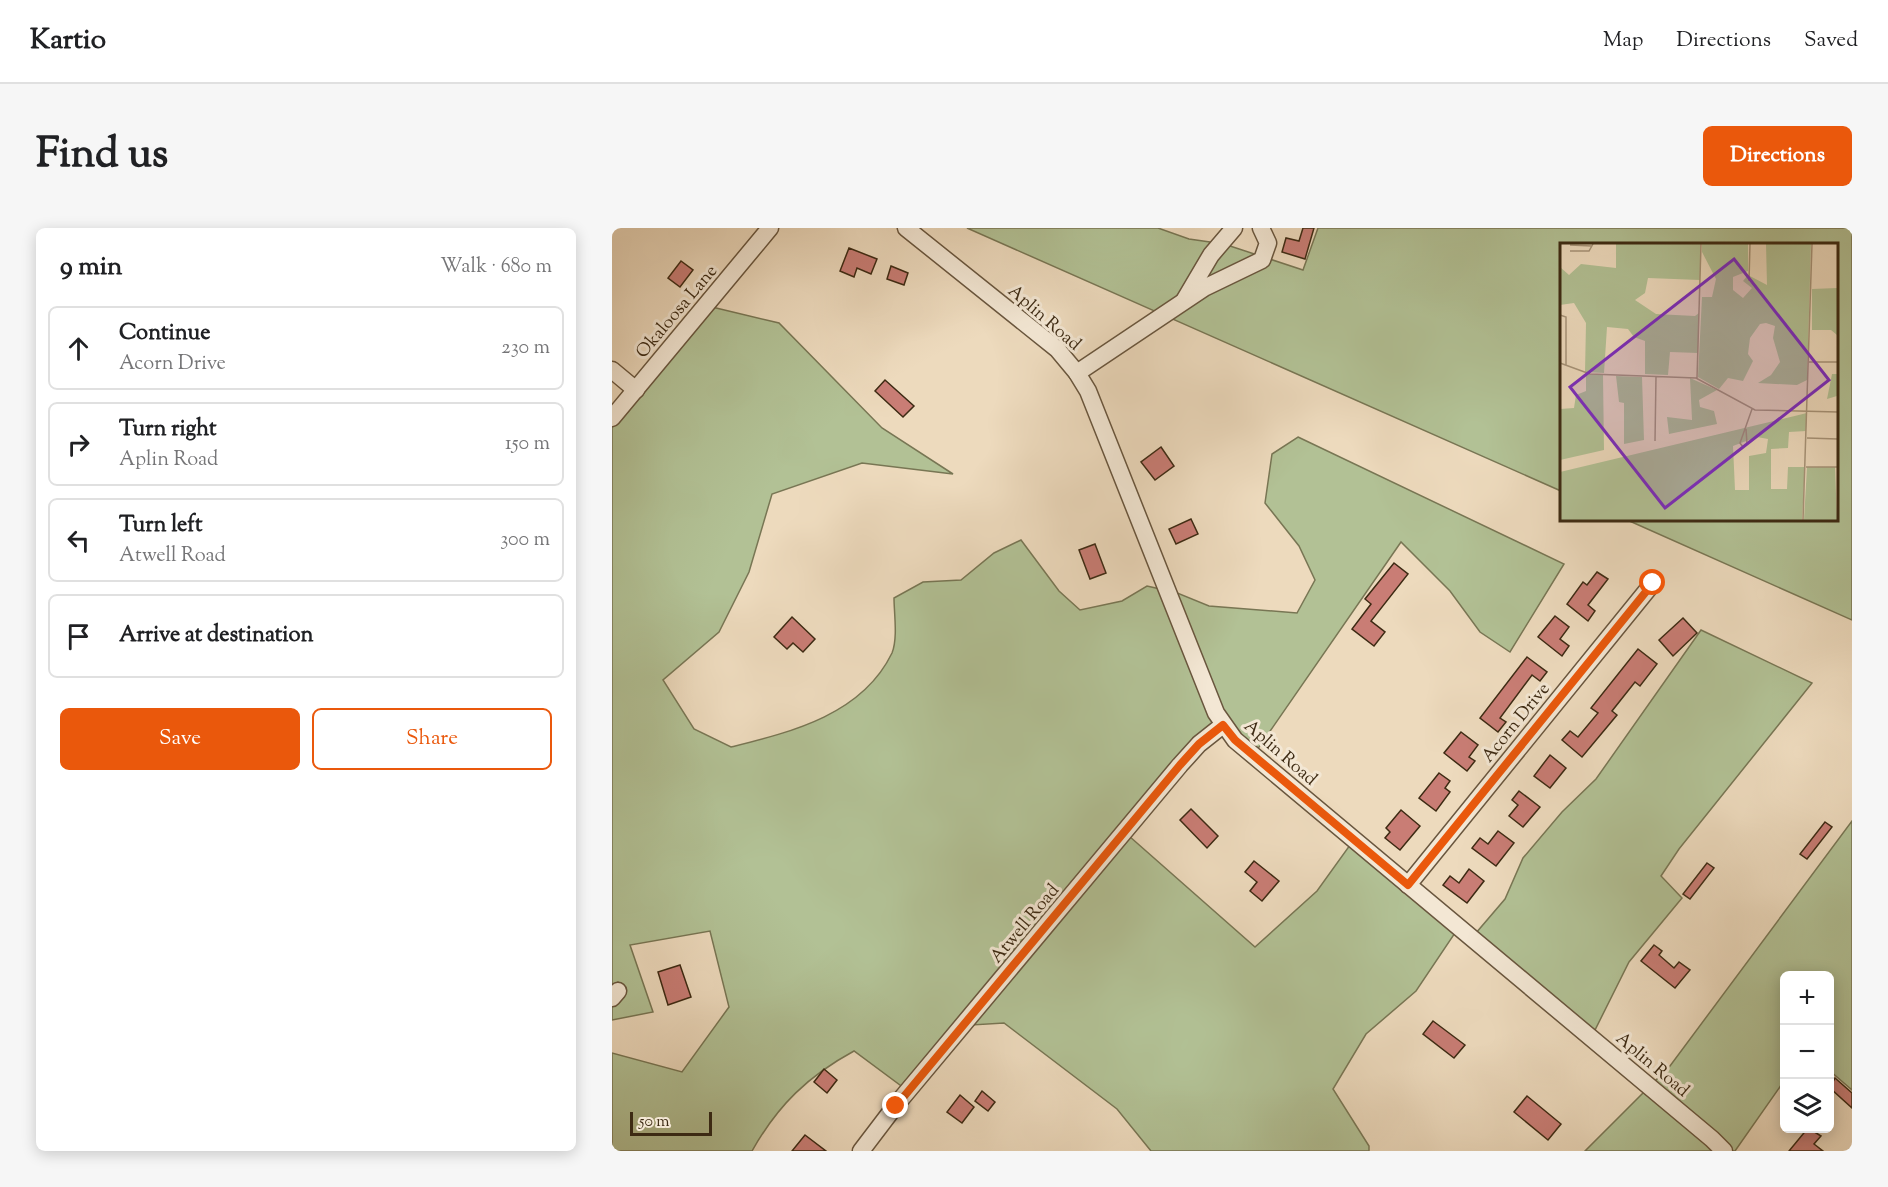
<!DOCTYPE html>
<meta charset="utf-8">
<style>
body{margin:0;font-family:"Sorts Mill Goudy",serif;background:#f6f6f6;color:#202124}
.controls{position:absolute;right:18px;bottom:18px;display:grid;overflow:hidden;border-radius:9px;box-shadow:0 3px 15px #0003}
.controls button{width:54px;height:54px;display:grid;place-items:center;padding:0;border:0;border-bottom:2px solid #e0e0e0;background:#fff;color:#202124;font:30px sans-serif}
.scale{position:absolute;left:18px;bottom:15px;width:82px;box-sizing:border-box;padding-left:6px;border:3px solid #3d2a13;border-top:0;font-size:16px;line-height:21px;white-space:nowrap;color:#3d2a13;-webkit-text-stroke:4px #f3e7d4;paint-order:stroke}
.stop{position:absolute;width:18px;height:18px;margin:-14px;border:4px solid #ea580c;border-radius:50%;background:#fff}
.stop.end{background:#ea580c;border-color:#fff;box-shadow:0 2px 6px #0008}
.list{margin:0;padding:0;list-style:none}
h2{display:flex;justify-content:space-between;align-items:center;height:78px;margin:0;padding:0 24px;font-size:26px}
h2 small{font-size:20px;font-weight:400;color:#757577}
.list li{display:grid;grid-template-columns:39px 1fr auto;gap:18px;align-items:center;box-sizing:border-box;height:84px;margin:0 12px 12px;padding:0 12px;border:2px solid #e0e0e0;border-radius:9px}
.list b{display:block;font-size:22px;white-space:nowrap}
.list p{margin:0;font-size:20px;white-space:nowrap;color:#757577}
.list em{font-size:20px;font-style:normal;color:#757577}
.actions{display:flex;gap:12px;padding:18px 24px}
.actions a{flex:1;padding:14px 0;border:2px solid #ea580c;border-radius:9px;text-align:center;font-size:21px;color:#ea580c}
.actions .main{background:#ea580c;color:#fff}
.icon{flex:none;width:33px;height:33px;fill:none;stroke:currentColor;stroke-width:2;stroke-linecap:round;stroke-linejoin:round}
.map{position:relative;flex:none;width:1240px;height:923px;overflow:hidden;border-radius:9px}
header{display:flex;align-items:center;gap:36px;box-sizing:border-box;height:84px;padding:0 30px;background:#fff;border-bottom:2px solid #e0e0e0}
header strong{font-size:28px}
nav{display:flex;gap:33px;margin-inline-start:auto;font-size:21px}
.intro{display:flex;align-items:center;justify-content:space-between;box-sizing:border-box;height:144px;padding:0 36px}
h1{margin:0;font-size:42px}
.button{padding:15px 27px;border-radius:9px;background:#ea580c;color:#fff;font-size:21px;font-weight:700}
main{display:flex;gap:36px;padding:0 36px}
aside{flex:1;background:#fff;border-radius:9px;box-shadow:0 3px 15px #0003}
.map>svg:first-child{display:block}
</style>
<header>
<strong>Kartio</strong>
<nav><a>Map</a><a>Directions</a><a>Saved</a></nav>
</header>
<div class="intro"><h1>Find us</h1><a class="button">Directions</a></div>
<main>
<aside>
<h2>9 min<small>Walk · 680 m</small></h2>
<ul class="list">
<li><svg class="icon" aria-label="ahead" viewBox="0 0 24 24"><path d="M12 20V5M6 11l6-6 6 6"/></svg><div><b>Continue</b><p>Acorn Drive</p></div><em>230 m</em></li>
<li><svg class="icon" aria-label="right" viewBox="0 0 24 24"><path d="M7 20v-9h11M14 6l5 5-5 5"/></svg><div><b>Turn right</b><p>Aplin Road</p></div><em>150 m</em></li>
<li><svg class="icon" aria-label="left" viewBox="0 0 24 24"><path d="M17 20v-9H6M10 6l-5 5 5 5"/></svg><div><b>Turn left</b><p>Atwell Road</p></div><em>300 m</em></li>
<li><svg class="icon" aria-label="arrive" viewBox="0 0 24 24"><path d="M6 21V4h12l-3 4 3 4H6"/></svg><div><b>Arrive at destination</b></div></li>
</ul>
<div class="actions"><a class="main">Save</a><a>Share</a></div>
</aside>
<div class="map">
<svg width="1240" height="923" viewBox="0 0 1240 923">
<rect width="100%" height="100%" fill="#eddabd"/>
<filter id="stains"><feTurbulence type="fractalNoise" baseFrequency=".00333" numOctaves="4"/><feColorMatrix values="0 0 0 0 .2 0 0 0 0 .09 0 0 0 0 .02 0 0 0 .5 -.17"/></filter>
<radialGradient id="worn" r=".72"><stop offset=".6" stop-color="#630" stop-opacity="0"/><stop offset="1" stop-color="#630" stop-opacity=".3"/></radialGradient>
<!-- green -->
<g fill="#b2c195" stroke="#787654" stroke-width="1.5">
<path d="M 355,0 L 546,0 L 577,11 L 612,16 L 691,42 L 706,0 L 1240,0 L 1240,392 L 1013,291 L 1224,291 L 1224,16 L 949,16 L 949,263 Z"/>
<path d="M 100,79 L 167,95 L 270,200 L 341,246 L 250,235 L 160,266 L 137,344 L 107,404 L 51,452 L 82,501 L 119,519 C 179,504 250,487 280,425 C 286,410 282,385 282,370 L 311,354 L 349,352 L 382,325 L 409,312 L 447,363 L 468,382 L 510,373 L 535,358 L 548,361 L 603,496 L 292,860 L 242,823 C 196,848 166,877 140,923 L 0,923 L 0,825 L 70,844 L 117,779 L 98,703 L 18,717 L 41,784 L 0,792 L 0,779 L 14,761 L 6,754 L 0,761 L 0,199 Z"/>
<path d="M 686,209 L 952,336 L 898,424 L 868,404 L 838,363 L 789,314 L 645,522 C 599,483 584,419 563,364 L 597,378 L 685,385 L 703,352 L 687,318 L 653,275 L 660,226 Z"/>
<path d="M 1089,402 L 1200,455 L 1067,621 L 1049,648 L 1070,670 L 1017,734 L 982,804 L 864,705 L 893,671 L 911,630 L 950,584 L 984,551 Z"/>
<path d="M 1240,593 L 1240,862 L 1218,843 L 1218,748 L 1172,748 L 1172,853 L 1123,923 L 1120,923 L 1042,854 L 1058,838 Z"/>
<path d="M 517,608 L 643,719 L 705,663 L 738,617 L 843,705 L 804,763 L 754,806 L 721,861 L 757,918 L 757,923 L 539,923 L 505,881 L 392,795 L 360,797 Z"/>
<path d="M 1033,863 L 1103,923 L 973,923 Z"/>
</g>
<!-- building -->
<g fill="#c97d75" stroke="#3d2a13" stroke-width="1.5">
<path d="M 691,0 L 702,0 L 693,31 L 670,24 L 674,10 L 687,13 Z"/>
<path d="M 237,20 L 265,31 L 259,46 L 245,40 L 242,49 L 228,43 Z"/>
<path d="M 69,33 L 81,42 L 68,59 L 56,50 Z"/>
<path d="M 279,38 L 296,45 L 292,57 L 275,51 Z"/>
<path d="M 273,152 L 302,178 L 291,189 L 263,163 Z"/>
<path d="M 549,219 L 562,238 L 543,252 L 529,234 Z"/>
<path d="M 579,291 L 586,306 L 564,316 L 557,301 Z"/>
<path d="M 483,316 L 494,345 L 478,351 L 467,322 Z"/>
<path d="M 782,335 L 796,346 L 759,393 L 773,404 L 762,418 L 740,401 L 759,376 L 753,371 Z"/>
<path d="M 985,344 L 996,351 L 976,377 L 983,383 L 976,393 L 955,376 L 971,354 L 975,357 Z"/>
<path d="M 943,388 L 957,399 L 948,411 L 957,418 L 950,428 L 926,409 Z"/>
<path d="M 180,389 L 203,411 L 191,424 L 181,415 L 175,421 L 162,409 Z"/>
<path d="M 1071,390 L 1085,405 L 1061,428 L 1047,412 Z"/>
<path d="M 1026,421 L 1045,436 L 1028,458 L 1023,454 L 1000,483 L 1005,487 L 970,529 L 950,512 L 958,503 L 966,509 L 986,485 L 979,480 Z"/>
<path d="M 915,429 L 935,444 L 928,453 L 920,447 L 888,490 L 894,494 L 886,504 L 868,490 Z"/>
<path d="M 849,504 L 866,517 L 857,529 L 863,533 L 855,543 L 832,525 Z"/>
<path d="M 938,527 L 954,540 L 938,560 L 922,548 Z"/>
<path d="M 827,545 L 838,553 L 833,560 L 838,564 L 824,583 L 807,570 Z"/>
<path d="M 907,563 L 928,579 L 911,599 L 897,588 L 906,577 L 900,572 Z"/>
<path d="M 579,581 L 606,608 L 595,620 L 568,592 Z"/>
<path d="M 789,582 L 808,598 L 788,622 L 773,610 L 778,604 L 774,600 Z"/>
<path d="M 1213,594 L 1220,599 L 1195,631 L 1188,626 Z"/>
<path d="M 886,603 L 902,615 L 884,638 L 860,620 L 868,610 L 876,616 Z"/>
<path d="M 642,633 L 667,653 L 650,673 L 638,663 L 645,654 L 633,644 Z"/>
<path d="M 1095,635 L 1102,640 L 1078,671 L 1071,666 Z"/>
<path d="M 857,641 L 872,653 L 855,675 L 831,657 L 838,648 L 847,655 Z"/>
<path d="M 1042,717 L 1050,723 L 1047,727 L 1062,740 L 1067,734 L 1078,742 L 1063,760 L 1029,733 Z"/>
<path d="M 68,737 L 79,769 L 56,777 L 46,744 Z"/>
<path d="M 821,793 L 853,817 L 842,830 L 811,806 Z"/>
<path d="M 212,841 L 225,852 L 215,865 L 202,854 Z"/>
<path d="M 1223,850 L 1240,865 L 1240,880 L 1218,860 Z"/>
<path d="M 370,863 L 383,874 L 376,883 L 363,873 Z"/>
<path d="M 348,867 L 362,879 L 350,895 L 335,884 Z"/>
<path d="M 915,868 L 949,896 L 936,912 L 902,884 Z"/>
<path d="M 1196,900 L 1209,908 L 1202,916 L 1211,923 L 1177,923 Z"/>
<path d="M 193,907 L 214,923 L 180,923 Z"/>
</g>
<g fill="none" stroke-linecap="round" stroke-linejoin="round">
<!-- minor casing -->
<g stroke="#69563e" stroke-width="19">
<g id="minor">
<path d="M 294,0 L 445,121 L 465,145 L 476,163 L 604,485 L 623,512 L 1100,911 L 1112,923"/>
<path d="M 573,71 L 599,27 L 622,0"/>
<path d="M 0,142 L 24,162"/>
<path d="M 465,145 L 592,60 L 650,32 L 656,15 L 649,0"/>
<path d="M 0,190 L 158,0"/>
<path d="M 796,657 L 1041,355"/>
<path d="M 0,770 L 6,763"/>
<path d="M 249,923 L 284,877 L 568,537 L 587,516 L 611,497"/>
</g>
</g>
<!-- minor -->
<use href="#minor" stroke="#f3e7d4" stroke-width="16"/>
</g>
<g fill="none" stroke-linecap="round" stroke-linejoin="round">
<!-- route -->
<path stroke="#ea580c" stroke-width="8" d="M 284,878 L 568,537 L 587,516 L 611,497 L 623,512 L 796,657 L 1041,355"/>
</g>
<g text-anchor="middle" stroke-width="6" stroke-linejoin="round" paint-order="stroke">
<!-- street labels -->
<g font-size="18" fill="#3d2a13" stroke="#f3e7d4">
<text transform="translate(64 83) rotate(-50)" y="6">Okaloosa Lane</text>
<text transform="translate(433 89) rotate(41)" y="6">Aplin Road</text>
<text transform="translate(903 494) rotate(-51)" y="6">Acorn Drive</text>
<text transform="translate(669 524) rotate(41)" y="6">Aplin Road</text>
<text transform="translate(412 695) rotate(-50)" y="6">Atwell Road</text>
<text transform="translate(1041 836) rotate(40)" y="6">Aplin Road</text>
</g>
</g>
<!-- overview -->
<g transform="translate(948 15)">
<rect width="278" height="278" fill="#eddabd"/>
<path d="M 56,1 L 141,1 L 140,37 L 88,35 L 85,50 L 75,57 L 96,71 L 135,73 L 139,70 L 138,110 L 110,109 L 108,132 L 85,131 L 85,98 L 74,94 L 68,86 L 47,84 L 44,130 L 25,129 L 26,80 L 14,60 L 0,62 L 0,24 L 9,32 L 21,21 L 56,25 ZM 142,1 L 188,1 L 188,28 L 173,34 L 173,47 L 183,55 L 192,45 L 183,38 L 188,32 L 207,42 L 206,1 L 251,1 L 247,137 L 237,142 L 198,140 L 211,132 L 220,119 L 213,95 L 215,83 L 206,80 L 200,81 L 190,95 L 188,111 L 193,118 L 183,138 L 168,135 L 159,146 L 138,134 L 142,54 L 152,54 L 156,36 L 142,9 ZM 277,45 L 277,92 L 271,87 L 252,87 L 252,46 ZM 26,131 L 43,132 L 44,207 L 0,217 L 0,166 L 14,165 L 16,152 L 26,148 ZM 272,131 L 277,131 L 277,153 L 267,156 ZM 56,133 L 82,134 L 84,197 L 64,201 L 64,160 L 59,159 ZM 130,135 L 157,147 L 139,157 L 140,164 L 154,168 L 157,181 L 109,191 L 107,174 L 132,177 ZM 247,170 L 246,188 L 229,189 L 228,205 L 211,206 L 211,246 L 227,246 L 228,224 L 245,224 L 242,277 L 0,277 L 0,229 ZM 197,194 L 208,196 L 206,210 L 189,213 L 189,247 L 175,247 L 173,203 ZM 247,224 L 275,224 L 277,277 L 244,277 Z" fill="#b2c195" fill-rule="evenodd"/>
<path fill="none" stroke="#a79479" stroke-width="1.5" d="M 10,2 L 32,3M 10,8 L 29,8 L 33,1M 189,38 L 190,1M 0,72 L 6,74 L 6,122M 249,119 L 278,119M 0,120 L 30,131 L 136,135 L 195,167 L 278,169M 137,135 L 141,1M 186,186 L 187,201 L 183,204 L 180,200 L 192,166M 247,195 L 278,196M 95,198 L 96,133M 246,224 L 278,224M 243,277 L 252,1"/>
<path fill="#7b2cbf" fill-opacity="0.15" stroke="#7b2cbf" stroke-width="3" d="M 174,16 L 269,137 L 105,265 L 10,144 Z"/>
<rect width="278" height="278" fill="none" stroke="#3d2a13" stroke-width="3"/>
</g>
<rect width="100%" height="100%" filter="url(#stains)"/>
<rect width="100%" height="100%" fill="url(#worn)"/>
</svg>
<div class="controls">
<button>+</button>
<button>−</button>
<button><svg class="icon" aria-label="layers" viewBox="0 0 24 24"><path d="M12 4l9 5-9 5-9-5zM3 14l9 5 9-5"/></svg></button>
</div>
<div class="scale">50 m</div>
<div class="stop" style="left:1041px;top:355px"></div>
<div class="stop end" style="left:284px;top:878px"></div>
</div>
</main>
